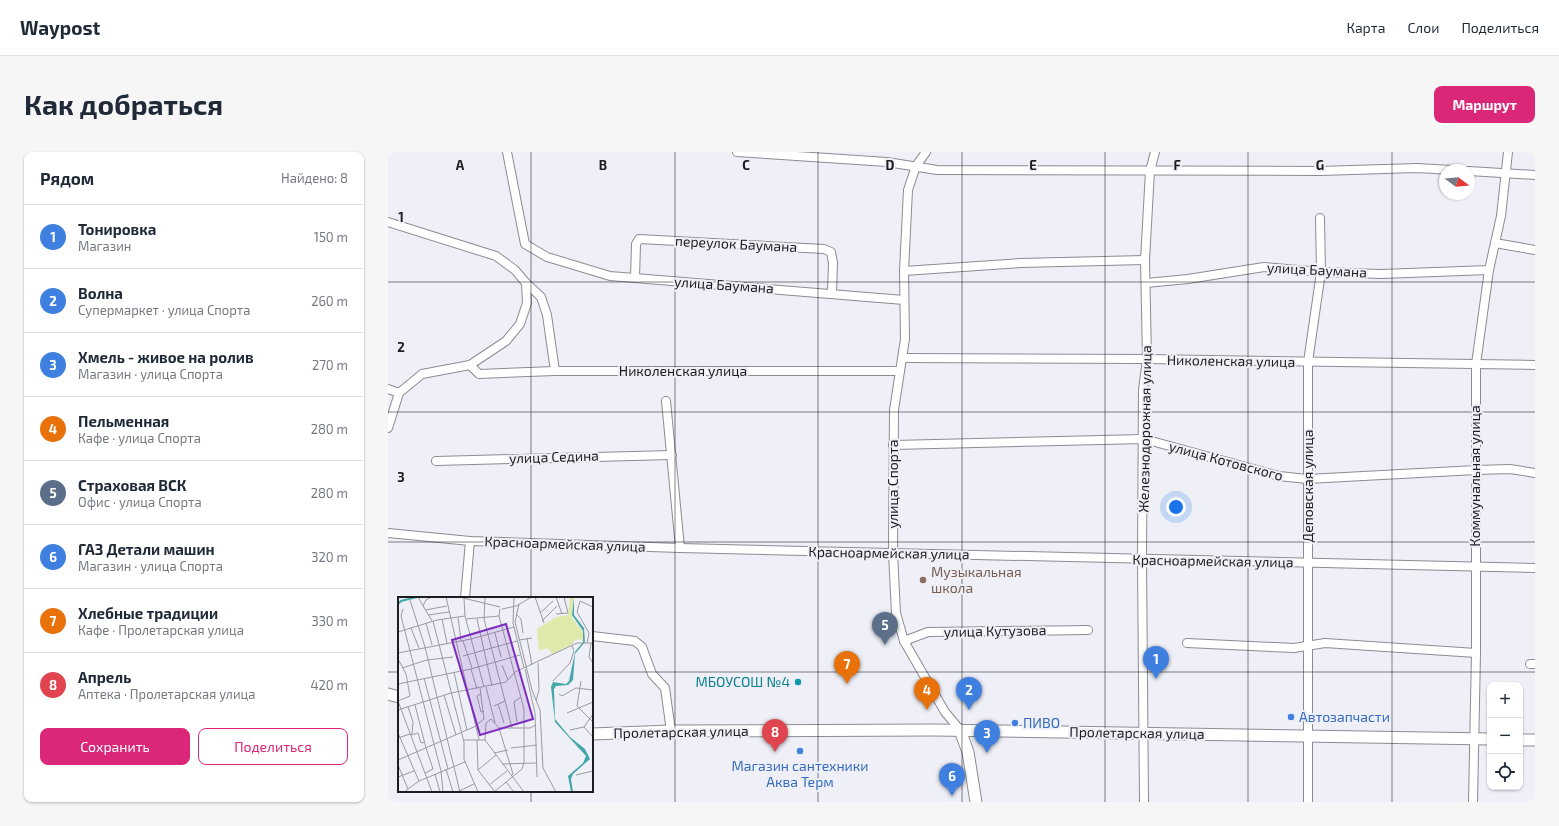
<!DOCTYPE html>
<html lang="ru">
<meta charset="utf-8">
<style>
body{margin:0;font-family:"Exo 2",sans-serif;background:#f6f6f7;color:#1f2937}
.controls{position:absolute;right:12px;bottom:12px;display:grid;overflow:hidden;border-radius:8px;box-shadow:0 1px 3px #0004}
.controls button{width:36px;height:36px;display:grid;place-items:center;padding:0;border:0;border-bottom:1px solid #e0e1e3;background:#fff;color:#1f2937;font:20px sans-serif}
.compass{position:absolute;left:1051px;top:12px;width:36px;height:36px;border-radius:50%;background:#fff;box-shadow:0 1px 3px #0004;rotate:106deg}
.you{position:absolute;left:788px;top:355px;width:14px;height:14px;margin:-10px;border:3px solid #fff;border-radius:50%;background:#1a73e8;box-shadow:0 0 0 6px #1a73e833}
.badge{display:grid;place-items:center;width:26px;height:26px;border-radius:50%;background:#db2777;color:#fff;font-size:13px;font-weight:700}
.pin{position:absolute;translate:-50% -33px;filter:drop-shadow(0 1px 2px #0008)}
.pin::after{content:'';position:absolute;top:21px;width:14px;height:12px;background:inherit;clip-path:polygon(0 0,100% 0,50% 100%)}
.list{margin:0;padding:0;list-style:none}
h2{display:flex;justify-content:space-between;align-items:center;height:52px;margin:0;padding:0 16px;font-size:17px}
h2 small{font-size:13px;font-weight:400;color:#747a83}
.list li{display:grid;grid-template-columns:26px 1fr auto;gap:12px;align-items:center;box-sizing:border-box;height:64px;padding:0 16px;border-top:1px solid #e0e1e3}
.list b{display:block;font-size:15px;white-space:nowrap}
.list p{margin:0;font-size:13px;white-space:nowrap;color:#747a83}
.list em{font-size:13px;font-style:normal;color:#747a83}
.actions{display:flex;gap:8px;padding:12px 16px}
.actions a{flex:1;padding:9px 0;border:1px solid #db2777;border-radius:8px;text-align:center;font-size:14px;color:#db2777}
.actions .main{background:#db2777;color:#fff}
.icon{flex:none;width:22px;height:22px;fill:none;stroke:currentColor;stroke-width:2;stroke-linecap:round;stroke-linejoin:round}
.map{position:relative;flex:none;width:1147px;height:650px;overflow:hidden;border-radius:8px}
header{display:flex;align-items:center;gap:24px;box-sizing:border-box;height:56px;padding:0 20px;background:#fff;border-bottom:1px solid #e0e1e3}
header strong{font-size:19px}
nav{display:flex;gap:22px;margin-inline-start:auto;font-size:14px}
.intro{display:flex;align-items:center;justify-content:space-between;box-sizing:border-box;height:96px;padding:0 24px}
h1{margin:0;font-size:28px}
.button{padding:10px 18px;border-radius:8px;background:#db2777;color:#fff;font-size:14px;font-weight:700}
main{display:flex;gap:24px;padding:0 24px}
aside{flex:1;background:#fff;border-radius:8px;box-shadow:0 1px 3px #0004}
.map>svg:first-child{display:block}
</style>
<header>
<strong>Waypost</strong>
<nav><a>Карта</a><a>Слои</a><a>Поделиться</a></nav>
</header>
<div class="intro"><h1>Как добраться</h1><a class="button">Маршрут</a></div>
<main>
<aside>
<h2>Рядом<small>Найдено: 8</small></h2>
<ul class="list">
<li><span class="badge" style="background:#3f7fe0">1</span><div><b>Тонировка</b><p>Магазин</p></div><em>150 m</em></li>
<li><span class="badge" style="background:#3f7fe0">2</span><div><b>Волна</b><p>Супермаркет · улица Спорта</p></div><em>260 m</em></li>
<li><span class="badge" style="background:#3f7fe0">3</span><div><b>Хмель - живое на ролив</b><p>Магазин · улица Спорта</p></div><em>270 m</em></li>
<li><span class="badge" style="background:#e8710a">4</span><div><b>Пельменная</b><p>Кафе · улица Спорта</p></div><em>280 m</em></li>
<li><span class="badge" style="background:#5c6f8a">5</span><div><b>Страховая ВСК</b><p>Офис · улица Спорта</p></div><em>280 m</em></li>
<li><span class="badge" style="background:#3f7fe0">6</span><div><b>ГАЗ Детали машин</b><p>Магазин · улица Спорта</p></div><em>320 m</em></li>
<li><span class="badge" style="background:#e8710a">7</span><div><b>Хлебные традиции</b><p>Кафе · Пролетарская улица</p></div><em>330 m</em></li>
<li><span class="badge" style="background:#e0444e">8</span><div><b>Апрель</b><p>Аптека · Пролетарская улица</p></div><em>420 m</em></li>
</ul>
<div class="actions"><a class="main">Сохранить</a><a>Поделиться</a></div>
</aside>
<div class="map">
<svg width="1147" height="650" viewBox="0 0 1147 650">
<rect width="100%" height="100%" fill="#eeeff7"/>
<g fill="none" stroke-linecap="round" stroke-linejoin="round">
<!-- street casing -->
<g stroke="#8b8c93" stroke-width="10">
<g id="street">
<path d="M 119,0 L 137,92 L 159,105 L 222,124 L 516,148"/>
<path d="M 349,0 L 499,10 L 549,18 L 932,19 L 1029,16 L 1064,18"/>
<path d="M 538,0 L 528,14 L 520,38 L 516,119 L 517,187 L 506,258 L 505,401 L 508,461 L 516,489 L 557,560 L 572,578"/>
<path d="M 1081,19 L 1147,23"/>
<path d="M 0,70 L 108,104 L 127,118 L 138,131 L 139,151 L 132,172 L 118,189 L 82,213 L 34,222 L 11,241 L 0,276"/>
<path d="M 1107,91 L 1147,98"/>
<path d="M 516,119 L 632,111 L 757,108"/>
<path d="M 247,126 L 248,92 L 251,87 L 436,97 L 443,100 L 445,111 L 444,141"/>
<path d="M 138,131 L 153,145 L 159,163 L 167,219"/>
<path d="M 758,131 L 800,127 L 876,115 L 933,120 L 993,122 L 1101,118"/>
<path d="M 515,206 L 759,207 L 1147,213"/>
<path d="M 82,213 L 91,222 L 167,219 L 512,219"/>
<path d="M 0,237 L 11,241"/>
<path d="M 278,249 L 292,396"/>
<path d="M 505,293 L 756,287 L 891,324 L 919,327 L 1088,318 L 1122,317 L 1147,321"/>
<path d="M 48,309 L 284,303"/>
<path d="M 0,381 L 82,389 L 292,396 L 1147,416"/>
<path d="M 77,446 L 82,389"/>
<path d="M 204,484 L 247,489 L 254,495 L 264,522 L 277,536 L 283,579"/>
<path d="M 516,489 L 540,480 L 700,478"/>
<path d="M 799,491 L 906,496 L 937,491 L 1088,501"/>
<path d="M 1142,512 L 1147,512"/>
<path d="M 756,650 L 754,408 L 755,238 L 759,207 L 757,108 L 762,19 L 767,0"/>
<path d="M 920,650 L 920,210 L 933,120 L 932,66"/>
<path d="M 1085,650 L 1088,501 L 1088,212 L 1101,118 L 1113,64 L 1120,0"/>
</g>
</g>
<!-- secondary casing -->
<g stroke="#8b8c93" stroke-width="13">
<g id="secondary">
<path d="M 0,542 L 11,545"/>
<path d="M 572,578 L 580,600 L 588,650"/>
<path d="M 204,582 L 283,579 L 546,578 L 1102,587"/>
<path d="M 1132,588 L 1147,588"/>
</g>
</g>
<!-- street -->
<use href="#street" stroke="#fff" stroke-width="8"/>
<!-- secondary -->
<use href="#secondary" stroke="#fff" stroke-width="11"/>
</g>
<!-- grid -->
<path fill="none" stroke="#1d1e20" stroke-width="1" stroke-opacity="0.55" d="M 143,0 L 143,446M 287,0 L 287,650M 430,0 L 430,650M 574,0 L 574,650M 717,0 L 717,650M 860,0 L 860,650M 1004,0 L 1004,650M 0,130 L 1147,130M 0,260 L 1147,260M 0,390 L 1147,390M 0,520 L 11,520M 204,520 L 1147,520M 143,639 L 143,650"/>
<!-- markers -->
<circle fill="#8d6e63" stroke="#eeeff7" stroke-width="1.5" cx="535" cy="428" r="4"/>
<circle fill="#0f9aa8" stroke="#eeeff7" stroke-width="1.5" cx="410" cy="530" r="4"/>
<g fill="#3f7fe0" stroke="#eeeff7" stroke-width="1.5">
<circle cx="903" cy="565" r="4"/>
<circle cx="627" cy="571" r="4"/>
<circle cx="412" cy="599" r="4"/>
</g>
<g text-anchor="middle" stroke-width="4" stroke-linejoin="round" paint-order="stroke">
<!-- street labels -->
<g font-size="14" fill="#1d1e20" stroke="#eeeff7">
<text transform="translate(348 92) rotate(3)" y="5">переулок Баумана</text>
<text transform="translate(929 118) rotate(3)" y="5">улица Баумана</text>
<text transform="translate(336 133) rotate(4)" y="5">улица Баумана</text>
<text transform="translate(843 209) rotate(1)" y="5">Николенская улица</text>
<text x="295" y="224">Николенская улица</text>
<text transform="translate(757 277) rotate(-89)" y="5">Железнодорожная улица</text>
<text transform="translate(166 305) rotate(-2)" y="5">улица Седина</text>
<text transform="translate(838 309) rotate(15)" y="5">улица Котовского</text>
<text transform="translate(1087 324) rotate(-90)" y="5">Коммунальная улица</text>
<text transform="translate(505 332) rotate(-90)" y="5">улица Спорта</text>
<text transform="translate(920 334) rotate(-90)" y="5">Деповская улица</text>
<text transform="translate(177 392) rotate(2)" y="5">Красноармейская улица</text>
<text transform="translate(501 401) rotate(1)" y="5">Красноармейская улица</text>
<text transform="translate(825 409) rotate(1)" y="5">Красноармейская улица</text>
<text transform="translate(607 479) rotate(-1)" y="5">улица Кутузова</text>
<text transform="translate(293 580) rotate(-1)" y="5">Пролетарская улица</text>
<text transform="translate(749 581) rotate(1)" y="5">Пролетарская улица</text>
</g>
<!-- education labels -->
<g font-size="14" fill="#785e54" stroke="#eeeff7" text-anchor="start">
<text x="543" y="425">Музыкальная<tspan x="543" dy="16">школа</tspan></text>
</g>
<!-- culture labels -->
<g font-size="14" fill="#0d838f" stroke="#eeeff7" text-anchor="end">
<text x="402" y="535">МБОУСОШ №4</text>
</g>
<!-- shop labels -->
<g font-size="14" fill="#366cbe" stroke="#eeeff7" text-anchor="start">
<text x="911" y="570">Автозапчасти</text>
<text x="635" y="576">ПИВО</text>
<text x="412" y="619" text-anchor="middle">Магазин сантехники<tspan x="412" dy="16">Аква Терм</tspan></text>
</g>
</g>
<!-- overview -->
<g transform="translate(10 445)">
<rect width="195" height="195" fill="#eeeff7"/>
<path d="M 172,0 L 176,0 L 174,21 L 185,35 L 185,44 L 181,42 L 176,44 L 175,47 L 154,57 L 149,51 L 141,54 L 139,32 L 158,20 L 170,18 Z" fill="#e0e9ac"/>
<path d="M 176,0 L 176,18 L 186,31 L 187,45 L 177,57 L 175,83 L 170,88 L 158,89 L 156,92 L 157,122 L 172,140 L 187,152 L 192,162 L 175,177 L 173,182 L 175,195 L 173,195 L 170,179 L 185,166 L 188,159 L 157,125 L 153,90 L 155,85 L 168,87 L 171,84 L 177,55 L 185,45 L 185,34 L 174,18 Z" fill="#45a7aa"/>
<path fill="none" stroke="#45a7aa" stroke-width="2" d="M 0,7 L 3,4 L 19,0"/>
<path fill="none" stroke="#9a9ba1" stroke-width="1" d="M 11,0 L 27,50 L 62,195M 20,0 L 34,24M 48,0 L 81,143M 61,0 L 102,10M 87,0 L 86,22 L 114,131M 116,0 L 115,26 L 126,71M 137,0 L 146,26M 158,0 L 164,17M 66,2 L 67,19 L 86,90M 121,7 L 117,25 L 134,93 L 142,113 L 145,171 L 158,195M 25,9 L 28,3 L 33,0M 5,12 L 3,19 L 43,174 L 45,195M 104,12 L 118,9 L 134,0M 27,13 L 49,9M 142,16 L 155,4M 118,17 L 123,22 L 125,36M 158,17 L 170,16 L 166,0M 30,18 L 51,15M 60,20 L 63,44M 44,22 L 49,46M 68,22 L 101,19M 79,22 L 94,89M 35,24 L 66,145 L 66,162 L 80,195M 144,24 L 159,9M 28,26 L 34,48M 13,31 L 21,51M 0,35 L 39,23 L 67,19M 97,36 L 103,60M 129,41 L 134,68M 121,43 L 134,41M 65,44 L 74,71M 189,46 L 191,36 L 179,15 L 182,4 L 195,10M 193,46 L 191,60 L 195,66M 0,56 L 73,42 L 116,30M 65,59 L 119,44M 0,62 L 8,77 L 12,99 L 0,104M 104,68 L 110,83M 4,71 L 29,63 L 55,60M 73,72 L 79,92M 127,72 L 137,116 L 139,180M 56,75 L 69,133M 26,81 L 50,172M 155,84 L 172,66 L 176,54 L 174,49M 183,84 L 179,109 L 195,125M 0,87 L 73,72 L 122,58M 88,90 L 97,126M 83,97 L 79,99 L 83,115 L 86,114M 161,97 L 164,99 L 178,91 L 195,93M 46,98 L 58,138M 0,104 L 34,195M 138,104 L 141,93 L 140,66M 100,107 L 106,126M 17,108 L 28,151M 96,109 L 107,104M 10,110 L 15,125 L 14,137M 0,113 L 53,96 L 108,85 L 117,75 L 179,46 L 195,46M 169,116 L 195,105M 119,125 L 116,105 L 123,100M 78,128 L 86,122 L 82,91M 186,130 L 195,140M 101,131 L 115,177 L 113,179M 172,133 L 186,130 L 195,117M 0,136 L 21,184M 13,138 L 20,136 L 23,146 L 27,145M 0,141 L 12,137M 66,143 L 87,143M 79,143 L 80,173 L 97,195M 113,151 L 139,148M 96,156 L 110,153M 0,163 L 78,129M 104,167 L 139,166M 0,168 L 10,192M 48,172 L 55,195M 80,173 L 98,158M 27,176 L 35,172 L 28,151M 37,177 L 42,195M 178,178 L 195,174M 0,180 L 16,174M 108,185 L 116,195M 91,188 L 109,174M 6,195 L 21,184 L 67,165M 59,195 L 76,187M 96,195 L 124,172 L 126,165 L 126,112 L 101,19 L 102,12M 126,195 L 87,143 L 88,126 L 93,122 L 101,131 L 132,131 L 138,128"/>
<path fill="#7b2cbf" fill-opacity="0.15" stroke="#7b2cbf" stroke-width="2" d="M 108,27 L 135,122 L 82,138 L 54,43 Z"/>
<rect width="195" height="195" fill="none" stroke="#1d1e20" stroke-width="2"/>
</g>
<g font-size="13" text-anchor="middle" font-weight="bold" fill="#1d1e20" stroke="#eeeff7" stroke-width="4" stroke-linejoin="round" paint-order="stroke">
<text x="72" y="18">A</text>
<text x="215" y="18">B</text>
<text x="358" y="18">C</text>
<text x="502" y="18">D</text>
<text x="645" y="18">E</text>
<text x="789" y="18">F</text>
<text x="932" y="18">G</text>
<text x="13" y="70">1</text>
<text x="13" y="200">2</text>
<text x="13" y="330">3</text>
</g>
</svg>
<div class="controls">
<button>+</button>
<button>−</button>
<button><svg class="icon" aria-label="locate" viewBox="0 0 24 24"><circle cx="12" cy="12" r="6"/><path d="M12 2v4M12 18v4M2 12h4M18 12h4"/></svg></button>
</div>
<svg class="compass" viewBox="-18 -18 36 36"><path d="M0-13l5 13h-10z" fill="#e53935"/><path d="M0 13l5-13h-10z" fill="#747a83"/></svg>
<div class="you"></div>
<div class="pin badge" style="left:768px;top:527px;background:#3f7fe0">1</div>
<div class="pin badge" style="left:581px;top:558px;background:#3f7fe0">2</div>
<div class="pin badge" style="left:599px;top:601px;background:#3f7fe0">3</div>
<div class="pin badge" style="left:539px;top:558px;background:#e8710a">4</div>
<div class="pin badge" style="left:497px;top:493px;background:#5c6f8a">5</div>
<div class="pin badge" style="left:564px;top:644px;background:#3f7fe0">6</div>
<div class="pin badge" style="left:459px;top:532px;background:#e8710a">7</div>
<div class="pin badge" style="left:387px;top:600px;background:#e0444e">8</div>
</div>
</main>
